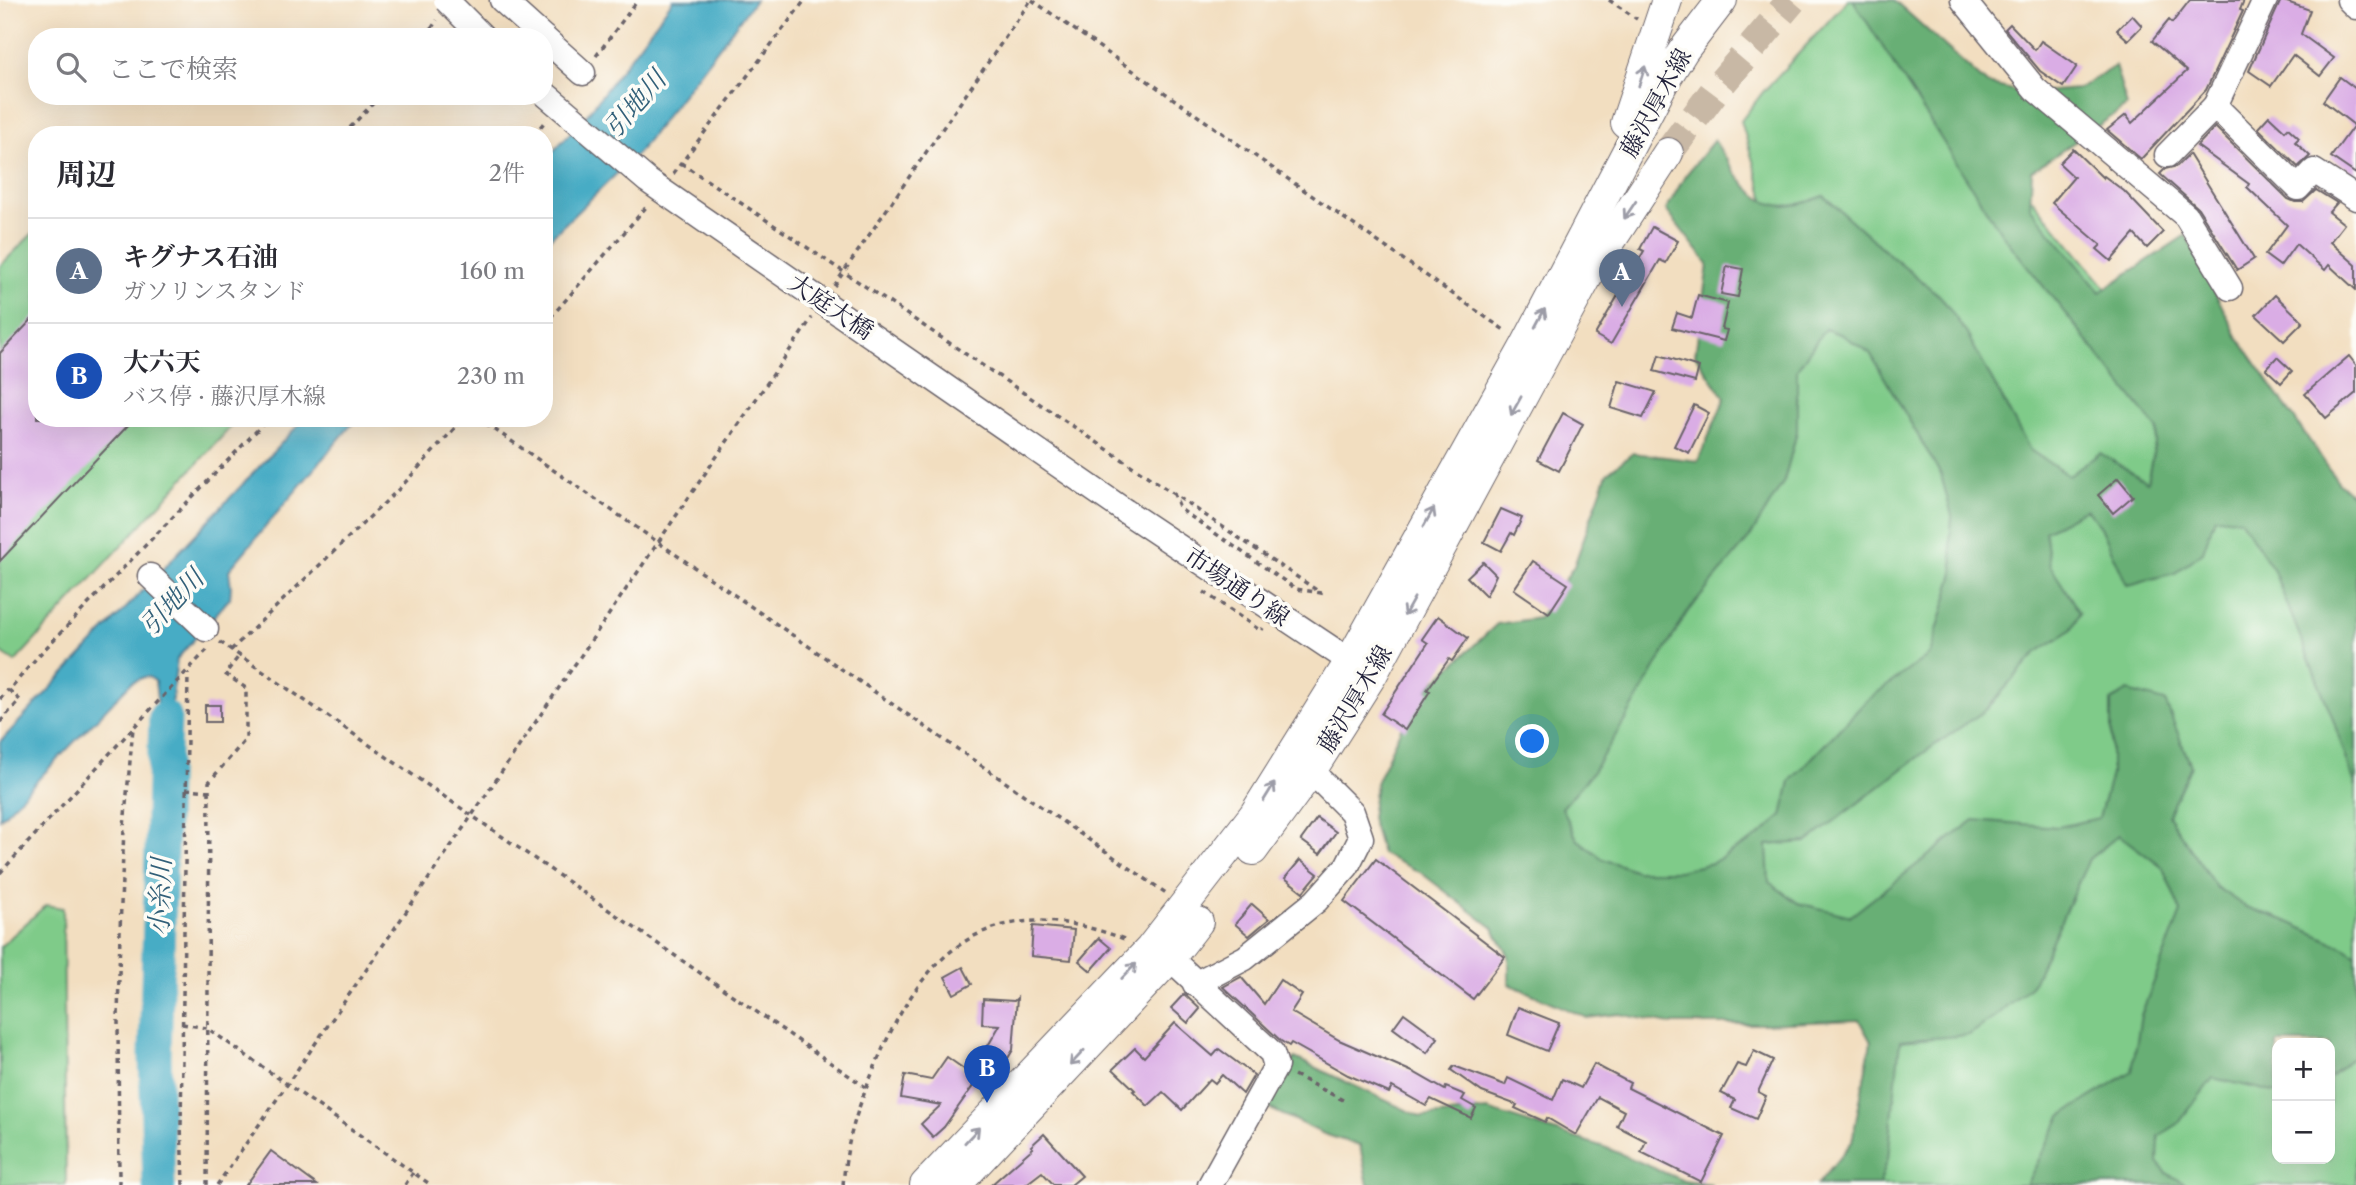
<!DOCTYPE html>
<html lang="ja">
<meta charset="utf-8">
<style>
body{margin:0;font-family:"Libre Caslon Text","Noto Serif JP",serif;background:#f2f2f3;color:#2b2b33}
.controls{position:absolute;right:21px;bottom:21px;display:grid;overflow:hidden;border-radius:14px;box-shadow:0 7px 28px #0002}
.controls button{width:63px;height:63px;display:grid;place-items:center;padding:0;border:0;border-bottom:2px solid #e1e1e2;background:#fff;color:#2b2b33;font:35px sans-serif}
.you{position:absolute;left:1533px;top:742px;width:24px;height:24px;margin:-18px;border:5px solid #fff;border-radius:50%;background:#1a73e8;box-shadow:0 0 0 10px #1a73e833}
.badge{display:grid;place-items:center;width:46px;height:46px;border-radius:50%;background:#1f6fb2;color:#fff;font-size:23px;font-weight:700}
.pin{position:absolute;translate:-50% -58px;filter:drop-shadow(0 2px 4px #0008)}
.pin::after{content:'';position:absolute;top:37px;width:24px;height:21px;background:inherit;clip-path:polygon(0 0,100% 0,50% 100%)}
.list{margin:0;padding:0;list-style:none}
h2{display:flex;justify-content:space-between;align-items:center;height:91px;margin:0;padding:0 28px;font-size:30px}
h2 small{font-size:23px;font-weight:400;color:#7c7c81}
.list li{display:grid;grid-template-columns:46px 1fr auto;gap:21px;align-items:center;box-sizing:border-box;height:105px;padding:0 28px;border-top:2px solid #e1e1e2}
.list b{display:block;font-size:26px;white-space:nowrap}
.list p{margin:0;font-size:23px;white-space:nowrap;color:#7c7c81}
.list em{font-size:23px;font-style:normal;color:#7c7c81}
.icon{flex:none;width:38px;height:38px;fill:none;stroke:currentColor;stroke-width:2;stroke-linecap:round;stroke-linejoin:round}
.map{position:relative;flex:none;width:2356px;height:1185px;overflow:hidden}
.search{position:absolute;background:#fff;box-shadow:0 7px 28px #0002;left:28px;top:28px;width:525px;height:77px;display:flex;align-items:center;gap:18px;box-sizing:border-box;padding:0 24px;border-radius:28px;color:#7c7c81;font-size:26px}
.panel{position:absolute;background:#fff;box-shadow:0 7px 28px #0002;left:28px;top:126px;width:525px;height:301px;border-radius:28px}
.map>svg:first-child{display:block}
</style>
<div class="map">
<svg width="2356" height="1185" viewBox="0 0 2356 1185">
<rect width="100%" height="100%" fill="#fdfcf7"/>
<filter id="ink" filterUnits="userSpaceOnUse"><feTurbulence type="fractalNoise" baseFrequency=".0143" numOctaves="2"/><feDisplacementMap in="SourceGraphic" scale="14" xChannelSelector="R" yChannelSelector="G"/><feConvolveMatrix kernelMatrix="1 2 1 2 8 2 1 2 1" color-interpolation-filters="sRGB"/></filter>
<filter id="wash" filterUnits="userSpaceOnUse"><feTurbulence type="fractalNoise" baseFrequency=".00686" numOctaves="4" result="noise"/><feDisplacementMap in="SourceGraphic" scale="28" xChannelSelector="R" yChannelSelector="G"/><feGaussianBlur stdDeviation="1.57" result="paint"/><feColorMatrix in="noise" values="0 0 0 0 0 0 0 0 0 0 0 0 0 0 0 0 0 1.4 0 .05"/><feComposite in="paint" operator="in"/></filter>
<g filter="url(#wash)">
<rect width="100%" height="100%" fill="#f2dec0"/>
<!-- green -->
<g fill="#7fcb89" stroke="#507662" stroke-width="2" fill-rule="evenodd">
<path d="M 1848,0 L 1865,0 L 2356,586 L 2356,1185 L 1856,1185 L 1876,1002 L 1842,937 L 1636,907 L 1547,821 L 1784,265 L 1741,121 L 1763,92 ZM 2277,1043 L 2330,1043 L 2330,1159 L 2277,1159 Z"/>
<path d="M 37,229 L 37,418 L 239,418 L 15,662 L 0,652 L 0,266 Z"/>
<path d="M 46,905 L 63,908 L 66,1185 L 0,1185 L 0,947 Z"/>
</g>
<!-- forest -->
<g fill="#67af75" stroke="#446858" stroke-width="2" fill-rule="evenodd">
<path d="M 1853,0 L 1894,0 L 1987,84 L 2026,93 L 2078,89 L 2115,66 L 2127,106 L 2032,171 L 2030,207 L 2100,292 L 2186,235 L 2237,336 L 2339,483 L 2356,498 L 2356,787 L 2331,714 L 2273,569 L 2240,519 L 2215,517 L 2203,552 L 2175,573 L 2127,585 L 2101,527 L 2086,509 L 2045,531 L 2050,565 L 2080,613 L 2071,630 L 2036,653 L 1987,709 L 1922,754 L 1807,842 L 1767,845 L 1769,882 L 1798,903 L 1851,916 L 1974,820 L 2058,827 L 2099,818 L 2111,774 L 2111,701 L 2128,691 L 2165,701 L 2191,766 L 2168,815 L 2216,887 L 2246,907 L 2284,920 L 2346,948 L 2356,955 L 2356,1053 L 2330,1078 L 2330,1043 L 2277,1043 L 2277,1093 L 2213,1078 L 2178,1124 L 2159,1136 L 2158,1163 L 2167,1173 L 2187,1185 L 2026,1185 L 2061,1116 L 2132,1071 L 2141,1015 L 2181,912 L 2163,868 L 2119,835 L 2089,859 L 2032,985 L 1995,1017 L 1969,1035 L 1900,1041 L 1888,1159 L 1879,1185 L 1817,1185 L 1852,1142 L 1871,1042 L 1859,1020 L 1762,1024 L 1670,1024 L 1619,1014 L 1587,1018 L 1509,984 L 1509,956 L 1493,928 L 1420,872 L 1382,854 L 1371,818 L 1376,783 L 1413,702 L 1497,624 L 1539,618 L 1574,566 L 1607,473 L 1633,453 L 1698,461 L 1725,398 L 1695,355 L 1708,264 L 1666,210 L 1685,176 L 1714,140 C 1729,162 1748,200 1777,205 C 1793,208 1809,201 1824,196 L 1891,256 L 1941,297 L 1967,334 L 2030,450 L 2069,476 L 2100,453 L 2147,482 L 2158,430 L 2001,233 ZM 1825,329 L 1842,335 L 1870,353 L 1941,475 L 1952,516 L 1950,541 L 1954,573 L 1930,654 L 1866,701 L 1790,781 L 1782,816 L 1759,836 L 1712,863 L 1679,871 L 1637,871 L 1603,859 L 1577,839 L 1562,808 L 1592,773 L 1627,717 L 1686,614 L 1750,537 L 1784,481 L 1797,432 L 1797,369 Z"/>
<path d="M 1295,1058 L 1421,1117 L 1488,1110 L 1607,1148 L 1684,1181 L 1712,1185 L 1368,1185 L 1360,1146 L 1324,1134 L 1262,1105 Z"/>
</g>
<!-- water -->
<g fill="#46acc5" stroke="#346780" stroke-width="2">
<path d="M 673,0 L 755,0 L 637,154 L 544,244 L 544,161 L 586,116 Z"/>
<path d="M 305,418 L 357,418 L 229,570 L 231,587 L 230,598 L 177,659 L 164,762 L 155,681 L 147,676 L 132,682 L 0,819 L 0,742 Z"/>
</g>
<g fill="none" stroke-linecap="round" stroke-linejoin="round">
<!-- river -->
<path stroke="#46acc5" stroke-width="33" d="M 159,1185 L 155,1056 L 165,717"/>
</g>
<g id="blocks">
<!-- building -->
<g fill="#daade5">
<path d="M 2190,0 L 2244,0 L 2240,10 L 2243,11 L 2206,90 L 2141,159 L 2107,130 L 2126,115 L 2132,123 L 2187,71 L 2152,41 L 2169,20 L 2172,23 Z"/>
<path d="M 2281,0 L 2310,10 L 2301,34 L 2334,58 L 2320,76 L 2293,55 L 2271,86 L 2249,71 Z"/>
<path d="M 2132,15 L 2142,26 L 2128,40 L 2117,30 Z"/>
<path d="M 2010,24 L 2035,50 L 2041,41 L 2077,66 L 2063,87 L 2040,71 L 2005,29 Z"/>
<path d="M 2340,77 L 2356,89 L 2356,174 L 2331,157 L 2354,125 L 2323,101 Z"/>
<path d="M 2269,116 L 2285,131 L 2288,128 L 2299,138 L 2295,142 L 2310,156 L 2298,167 L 2258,128 Z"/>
<path d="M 2215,127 L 2288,199 L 2295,202 L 2303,202 L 2316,190 L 2337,203 L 2329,212 L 2344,224 L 2330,242 L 2356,265 L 2356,290 L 2329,265 L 2325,270 L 2296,244 L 2280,266 L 2265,255 L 2287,225 L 2247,187 L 2249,184 L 2197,146 Z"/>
<path d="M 2073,149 L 2103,178 L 2104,176 L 2124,191 L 2163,232 L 2147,248 L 2134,234 L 2111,261 L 2097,249 L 2101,245 L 2052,203 L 2074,177 L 2059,163 Z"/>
<path d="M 2189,154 L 2254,259 L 2237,270 L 2198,208 L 2160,174 L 2165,169 L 2177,166 Z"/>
<path d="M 1652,227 L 1678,241 L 1666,263 L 1660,260 L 1611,344 L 1595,335 L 1644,251 L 1640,249 Z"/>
<path d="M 1727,266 L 1743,269 L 1738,297 L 1721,294 Z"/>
<path d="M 1698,295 L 1728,303 L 1722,329 L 1727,330 L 1724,341 L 1672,328 L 1677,313 L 1692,318 Z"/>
<path d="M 2275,295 L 2303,322 L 2284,341 L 2256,315 Z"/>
<path d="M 37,314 L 37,418 L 135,418 L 0,561 L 0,353 Z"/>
<path d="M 1659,355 L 1699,367 L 1695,382 L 1654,371 Z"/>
<path d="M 2349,356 L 2356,365 L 2356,393 L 2326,418 L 2305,394 Z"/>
<path d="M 2277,357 L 2292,371 L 2281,383 L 2266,369 Z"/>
<path d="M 1619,381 L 1656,392 L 1643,418 L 1611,408 Z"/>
<path d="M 1694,405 L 1709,413 L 1689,453 L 1674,446 Z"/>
<path d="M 1563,413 L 1583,424 L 1559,471 L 1538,460 Z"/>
<path d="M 2118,478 L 2133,496 L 2113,513 L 2098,495 Z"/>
<path d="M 1501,509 L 1522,518 L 1514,535 L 1511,533 L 1501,551 L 1484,542 Z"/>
<path d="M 1533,561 L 1568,584 L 1549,613 L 1514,589 Z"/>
<path d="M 1483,562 L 1496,575 L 1486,596 L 1467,577 Z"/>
<path d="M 1438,616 L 1468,638 L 1452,661 L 1449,659 L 1427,690 L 1430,691 L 1405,730 L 1381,714 L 1428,643 L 1422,639 Z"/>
<rect x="205" y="705" width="15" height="17"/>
<path d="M 1317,818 L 1336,832 L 1320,854 L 1301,840 Z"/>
<path d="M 1376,859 L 1505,957 L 1473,999 L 1344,901 Z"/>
<path d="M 1300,860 L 1318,874 L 1303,892 L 1285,878 Z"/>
<path d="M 1252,904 L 1269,919 L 1249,936 L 1235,924 Z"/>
<path d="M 1033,926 L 1074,930 L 1071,960 L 1031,956 Z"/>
<path d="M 1099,938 L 1111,948 L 1091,971 L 1079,961 Z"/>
<path d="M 963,967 L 972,984 L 954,994 L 945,977 Z"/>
<path d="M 1241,977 L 1264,1004 L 1280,980 L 1302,995 L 1291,1012 L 1339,1040 L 1415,1073 L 1445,1090 L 1446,1087 L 1465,1095 L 1462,1100 L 1476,1108 L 1471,1118 L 1431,1099 L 1426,1106 L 1392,1087 L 1389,1093 L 1348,1075 L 1291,1043 L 1289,1046 L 1281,1041 L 1223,987 Z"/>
<path d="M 1184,994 L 1200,1009 L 1188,1023 L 1171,1008 Z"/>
<path d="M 1017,998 L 1013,1050 L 1005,1063 L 985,1051 L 1000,1025 L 982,1024 L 983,999 L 1014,1001 Z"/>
<path d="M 1518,1007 L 1559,1023 L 1547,1051 L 1508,1035 Z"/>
<path d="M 1404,1013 L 1438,1038 L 1427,1053 L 1393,1028 Z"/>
<path d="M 1175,1023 L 1213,1056 L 1219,1049 L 1254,1075 L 1243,1094 L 1222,1075 L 1215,1083 L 1210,1079 L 1182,1110 L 1163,1092 L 1148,1106 L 1133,1091 L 1135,1090 L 1113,1069 L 1135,1048 L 1144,1057 Z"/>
<path d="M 1754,1051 L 1773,1060 L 1758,1092 L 1766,1096 L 1756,1119 L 1731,1108 L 1735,1100 L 1721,1093 L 1737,1064 L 1746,1067 Z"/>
<path d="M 947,1057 L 978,1079 L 944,1127 L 933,1137 L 921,1124 L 941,1105 L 901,1098 L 905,1075 L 931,1080 Z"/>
<path d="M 1594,1064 L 1630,1083 L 1628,1088 L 1724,1136 L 1701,1182 L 1641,1152 L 1646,1141 L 1617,1126 L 1624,1111 L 1598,1097 L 1576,1135 L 1547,1118 L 1545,1122 L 1515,1108 L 1517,1105 L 1482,1092 L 1451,1070 L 1454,1066 L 1505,1085 L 1508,1078 L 1553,1100 L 1562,1079 L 1581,1088 Z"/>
<path d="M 1044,1134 L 1082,1176 L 1071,1185 L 1054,1185 L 1042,1172 L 1025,1185 L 991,1185 L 1033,1148 L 1031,1146 Z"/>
<path d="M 271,1151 L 317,1185 L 246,1185 Z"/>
</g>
</g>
</g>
<g filter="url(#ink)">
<use href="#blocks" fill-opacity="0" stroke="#6b646a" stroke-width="2"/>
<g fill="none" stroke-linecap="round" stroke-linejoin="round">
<!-- major-tunnel -->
<path stroke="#c8b8a5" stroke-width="30" stroke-dasharray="30 15" stroke-linecap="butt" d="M 1668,153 L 1713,93 L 1792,0"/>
<!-- minor casing -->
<g stroke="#6b646a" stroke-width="27">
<g id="minor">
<path d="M 502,0 L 543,37"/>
<path d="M 1963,0 L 2035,89 L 2186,216 L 2230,288"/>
<path d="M 2349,0 L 2356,7"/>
<path d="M 544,38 L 583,73"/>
<path d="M 2215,106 L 2298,188 L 2314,171 L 2356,198"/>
<path d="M 2167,155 L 2215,106 L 2265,0"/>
<path d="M 1125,511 L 1365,671"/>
<path d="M 150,576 L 206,629"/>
<path d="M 1158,947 L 1272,1053 L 1276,1066 L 1210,1185"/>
<path d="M 1195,984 L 1245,958 L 1316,901 L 1347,866 L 1361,838 L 1352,812 L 1311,771"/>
</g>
</g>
<!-- major casing -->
<g stroke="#6b646a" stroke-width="32">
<g id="major">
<path d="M 1626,123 L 1667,0"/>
<path d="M 1253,850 L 1311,771 L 1372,675 L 1587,277 L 1668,153"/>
<path d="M 925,1185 L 1150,949 L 1254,815 L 1349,663 L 1526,345 L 1663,83 L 1683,51 L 1722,0"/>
<path d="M 956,1185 L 1170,958 L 1198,922"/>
</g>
</g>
<!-- path -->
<g stroke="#6b646a" stroke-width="3.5" stroke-dasharray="5 5" stroke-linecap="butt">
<path d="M 1032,0 L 1507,332"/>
<path d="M 1609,0 L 1637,19"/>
<path d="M 426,37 L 437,20"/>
<path d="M 596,56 L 638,0"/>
<path d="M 343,135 L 380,96"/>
<path d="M 534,135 L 546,120"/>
<path d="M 681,163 C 895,306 1108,450 1321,593 L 1296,589 L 1180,509 L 1174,494"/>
<path d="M 673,174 L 805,0"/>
<path d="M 834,286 L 1031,0"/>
<path d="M 544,325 L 648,205"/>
<path d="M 478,418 L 1166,893"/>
<path d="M 1204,592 L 1261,631 L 1263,628"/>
<path d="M 220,642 L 867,1088"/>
<path d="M 231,650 L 400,488 L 464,418"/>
<path d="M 0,699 L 8,690"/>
<path d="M 0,722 L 20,700 L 9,690 L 39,655 L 269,418"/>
<path d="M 186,789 L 209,791 L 209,782 L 246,739 L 246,688 L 225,674 L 239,656"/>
<path d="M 0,873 L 133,728"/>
<path d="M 182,1024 L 207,1028 L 431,1185"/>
<path d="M 1294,1075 L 1343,1100"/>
<path d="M 119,1185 L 118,1019 L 120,931 L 124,827 L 133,728 L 207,650"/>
<path d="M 183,1185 L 181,1124 L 188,673"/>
<path d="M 207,1185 L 209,791"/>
<path d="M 217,1185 C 418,898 613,606 812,318"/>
<path d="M 405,1185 L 413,1173"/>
<path d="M 843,1185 C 847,1136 858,1107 877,1062 C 927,942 997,890 1127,940"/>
</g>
<!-- minor -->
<use href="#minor" stroke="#fff" stroke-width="24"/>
<!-- major -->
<use href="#major" stroke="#fff" stroke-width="30"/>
<!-- minor-bridge casing -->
<g stroke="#6b646a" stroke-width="27" stroke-linecap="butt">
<g id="minor-bridge">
<path d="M 446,0 L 483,37"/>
<path d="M 544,93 L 648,181 L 1125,511"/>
</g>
</g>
<!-- minor-bridge -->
<use href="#minor-bridge" stroke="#fff" stroke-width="24"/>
</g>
<!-- one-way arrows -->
<defs><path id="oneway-shaft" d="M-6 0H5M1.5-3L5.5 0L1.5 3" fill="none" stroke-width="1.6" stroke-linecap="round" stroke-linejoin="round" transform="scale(1.75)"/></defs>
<g stroke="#9c9ca7">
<use href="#oneway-shaft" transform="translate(1642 76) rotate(-72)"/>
<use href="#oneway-shaft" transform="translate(1630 210) rotate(124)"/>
<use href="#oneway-shaft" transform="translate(1540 318) rotate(-62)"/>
<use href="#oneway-shaft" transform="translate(1516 406) rotate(119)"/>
<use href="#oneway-shaft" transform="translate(1429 517) rotate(-61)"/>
<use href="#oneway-shaft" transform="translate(1409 607) rotate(119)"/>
<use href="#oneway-shaft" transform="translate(1269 792) rotate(-58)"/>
<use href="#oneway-shaft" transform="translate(1129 971) rotate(-46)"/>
<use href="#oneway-shaft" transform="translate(1077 1058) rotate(133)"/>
<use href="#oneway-shaft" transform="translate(972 1135) rotate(-47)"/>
</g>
</g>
<g text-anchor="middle" stroke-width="7" stroke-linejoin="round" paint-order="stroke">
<!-- street labels -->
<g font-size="24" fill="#22223b" stroke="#fdfcf7">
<text transform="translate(1656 103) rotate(-61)" y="8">藤沢厚木線</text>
<text transform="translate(831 307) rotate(34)" y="8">大庭大橋</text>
<text transform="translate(1237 587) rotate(34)" y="8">市場通り線</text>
<text transform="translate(1355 699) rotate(-59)" y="8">藤沢厚木線</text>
</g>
<!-- water labels -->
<g font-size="26" font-style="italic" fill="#326079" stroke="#fdfcf7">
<text transform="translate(635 104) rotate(-49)" y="9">引地川</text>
<text transform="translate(172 602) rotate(-47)" y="9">引地川</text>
<text transform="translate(160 897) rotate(-88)" y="9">小糸川</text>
</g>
</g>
</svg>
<div class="controls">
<button>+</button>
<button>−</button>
</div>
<div class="you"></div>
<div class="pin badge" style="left:1622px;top:307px;background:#5c6f8a">A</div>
<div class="pin badge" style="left:987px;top:1103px;background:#1a4fb4">B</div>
<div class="search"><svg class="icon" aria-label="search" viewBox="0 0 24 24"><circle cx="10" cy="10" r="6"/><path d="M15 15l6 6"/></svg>ここで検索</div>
<section class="panel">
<h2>周辺<small>2件</small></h2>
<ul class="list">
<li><span class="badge" style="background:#5c6f8a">A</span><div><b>キグナス石油</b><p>ガソリンスタンド</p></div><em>160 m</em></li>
<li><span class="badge" style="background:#1a4fb4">B</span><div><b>大六天</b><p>バス停 · 藤沢厚木線</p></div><em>230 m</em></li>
</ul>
</section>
</div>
